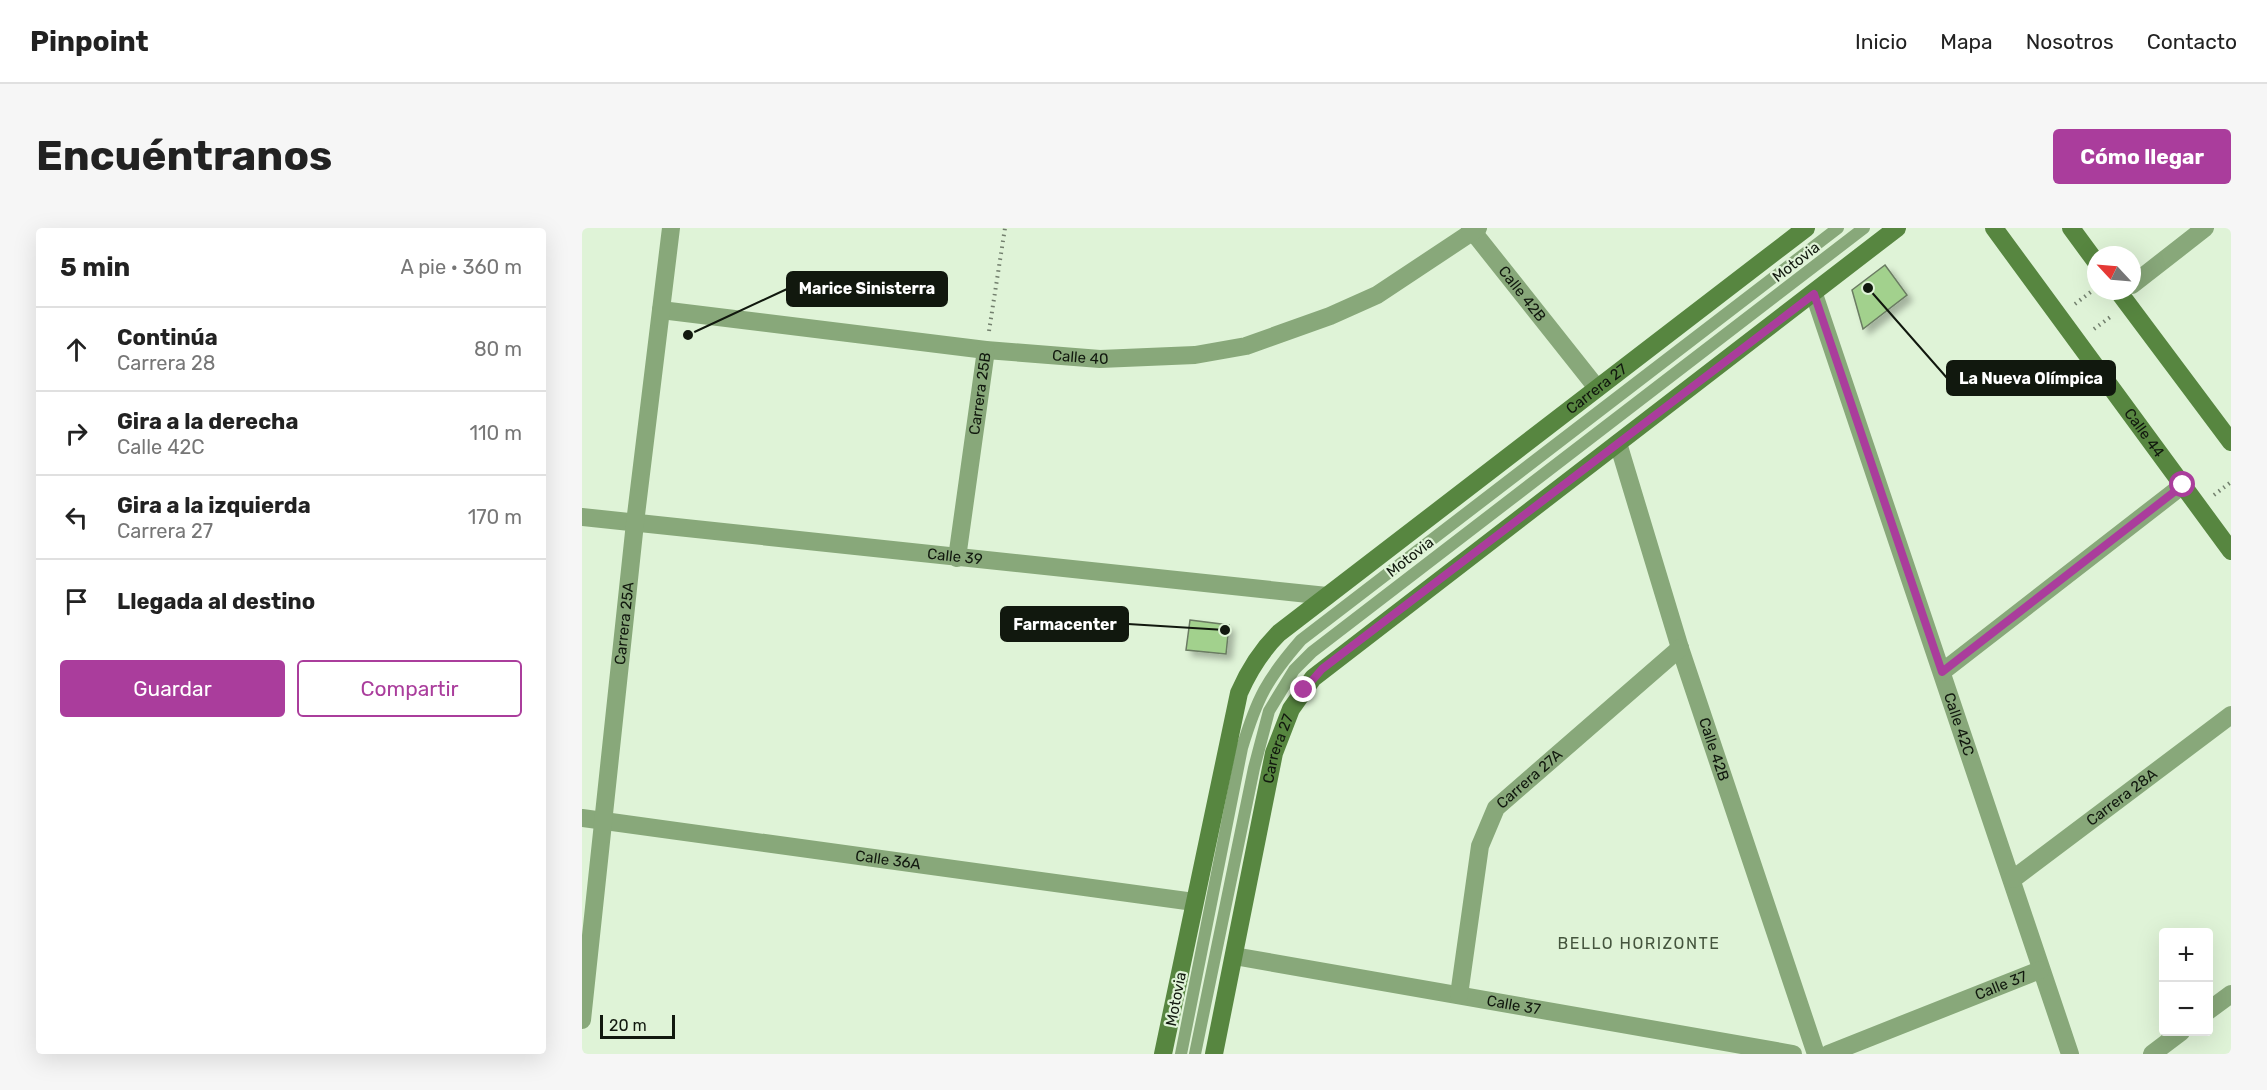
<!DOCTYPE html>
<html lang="es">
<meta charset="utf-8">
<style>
body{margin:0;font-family:Rubik,sans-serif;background:#f6f6f6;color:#222}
.controls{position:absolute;right:18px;bottom:18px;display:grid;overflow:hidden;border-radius:6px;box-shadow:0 6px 24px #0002}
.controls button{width:54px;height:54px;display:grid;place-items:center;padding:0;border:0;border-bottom:2px solid #e0e0e0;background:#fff;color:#222;font:30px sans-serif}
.compass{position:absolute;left:1505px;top:18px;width:54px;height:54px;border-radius:50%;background:#fff;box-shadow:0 6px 24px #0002;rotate:296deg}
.scale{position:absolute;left:18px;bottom:15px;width:75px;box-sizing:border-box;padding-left:6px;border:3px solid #11180e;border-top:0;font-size:16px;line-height:21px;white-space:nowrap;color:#11180e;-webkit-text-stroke:4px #dff3d7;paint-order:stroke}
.stop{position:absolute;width:18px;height:18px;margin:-14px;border:4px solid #aa3d9c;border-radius:50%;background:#fff}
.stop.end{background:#aa3d9c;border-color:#fff;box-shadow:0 2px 6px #0008}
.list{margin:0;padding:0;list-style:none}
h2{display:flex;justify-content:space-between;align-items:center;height:78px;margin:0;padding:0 24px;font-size:26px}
h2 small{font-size:20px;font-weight:400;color:#767676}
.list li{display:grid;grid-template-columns:39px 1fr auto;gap:18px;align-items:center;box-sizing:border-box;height:84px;padding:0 24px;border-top:2px solid #e0e0e0}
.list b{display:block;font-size:22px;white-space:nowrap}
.list p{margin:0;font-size:20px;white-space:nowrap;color:#767676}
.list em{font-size:20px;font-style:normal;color:#767676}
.actions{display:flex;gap:12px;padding:18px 24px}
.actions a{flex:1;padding:14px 0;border:2px solid #aa3d9c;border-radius:6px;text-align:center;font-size:21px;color:#aa3d9c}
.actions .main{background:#aa3d9c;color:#fff}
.icon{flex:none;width:33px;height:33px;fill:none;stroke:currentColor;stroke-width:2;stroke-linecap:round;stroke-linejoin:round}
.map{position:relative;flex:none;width:1649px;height:826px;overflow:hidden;border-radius:6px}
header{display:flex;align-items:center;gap:36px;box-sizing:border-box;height:84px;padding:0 30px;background:#fff;border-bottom:2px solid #e0e0e0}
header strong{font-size:28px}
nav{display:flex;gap:33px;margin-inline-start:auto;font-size:21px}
.intro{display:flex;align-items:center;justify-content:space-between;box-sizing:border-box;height:144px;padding:0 36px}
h1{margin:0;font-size:42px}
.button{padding:15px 27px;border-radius:6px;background:#aa3d9c;color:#fff;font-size:21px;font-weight:700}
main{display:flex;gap:36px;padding:0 36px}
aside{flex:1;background:#fff;border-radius:6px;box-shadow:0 6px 24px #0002}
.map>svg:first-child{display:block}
</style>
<header>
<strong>Pinpoint</strong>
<nav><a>Inicio</a><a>Mapa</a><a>Nosotros</a><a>Contacto</a></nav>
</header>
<div class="intro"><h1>Encuéntranos</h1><a class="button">Cómo llegar</a></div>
<main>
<aside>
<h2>5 min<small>A pie · 360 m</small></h2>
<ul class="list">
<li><svg class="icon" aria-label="ahead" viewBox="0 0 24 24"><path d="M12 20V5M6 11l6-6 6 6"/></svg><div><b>Continúa</b><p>Carrera 28</p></div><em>80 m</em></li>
<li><svg class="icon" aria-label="right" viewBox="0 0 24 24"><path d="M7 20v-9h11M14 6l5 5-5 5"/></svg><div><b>Gira a la derecha</b><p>Calle 42C</p></div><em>110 m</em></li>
<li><svg class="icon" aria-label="left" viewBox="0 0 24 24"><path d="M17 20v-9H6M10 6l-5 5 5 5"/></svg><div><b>Gira a la izquierda</b><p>Carrera 27</p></div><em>170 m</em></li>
<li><svg class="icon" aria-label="arrive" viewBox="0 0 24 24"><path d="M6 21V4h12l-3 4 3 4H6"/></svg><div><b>Llegada al destino</b></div></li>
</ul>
<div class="actions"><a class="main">Guardar</a><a>Compartir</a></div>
</aside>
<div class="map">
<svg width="1649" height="826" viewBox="0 0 1649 826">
<defs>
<filter id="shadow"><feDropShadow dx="5.5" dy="5.5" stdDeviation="3" flood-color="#0004"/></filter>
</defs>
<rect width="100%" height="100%" fill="#dff3d7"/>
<!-- building -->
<g fill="#a2d18d" stroke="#6a7b62" stroke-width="1.5" filter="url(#shadow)">
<path d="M 1303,37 L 1325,67 L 1281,101 L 1270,62 Z"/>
<path d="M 608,392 L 647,397 L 644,426 L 604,422 Z"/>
</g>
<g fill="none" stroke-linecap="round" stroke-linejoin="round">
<!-- path -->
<g stroke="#727f6d" stroke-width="4" stroke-dasharray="1.5 4.5" stroke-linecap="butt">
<path d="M 1493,76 L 1514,60"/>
<path d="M 1512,101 L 1531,87"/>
<path d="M 407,103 L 423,0"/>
<path d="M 1632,267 L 1649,254"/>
</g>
<!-- lane -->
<g stroke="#88a87a" stroke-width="12">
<path d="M 599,826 L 660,520 C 675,470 685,451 719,412 L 1256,0"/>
<path d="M 613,826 L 672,540 L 687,483 L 712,442 L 730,424 L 1282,0"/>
</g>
<!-- street -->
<g stroke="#88a87a" stroke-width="18">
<path id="s1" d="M 888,0 L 1015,160"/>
<path d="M 1550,57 L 1623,0"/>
<path id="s2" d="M 1232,66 L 1488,826"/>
<path id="s3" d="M 79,82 L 404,122 L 518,131 L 613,127 L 664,118 L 748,88 L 795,67 L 896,0"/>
<path id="s4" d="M 1036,215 L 1098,420 L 1234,826"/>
<path id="s5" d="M 0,289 L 745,368"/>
<path id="s6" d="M 375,330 L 404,122"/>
<path d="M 1360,444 L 1601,257"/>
<path id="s7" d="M 0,590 L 612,674"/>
<path id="s8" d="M 1431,651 L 1649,487"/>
<path id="s9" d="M 652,728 L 1211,826"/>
<path id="s10" d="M 877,767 L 898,618 L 914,580 L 1098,420"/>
<path d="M 1626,783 L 1649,766"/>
<path id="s11" d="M 0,792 L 53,295 L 89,0"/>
<path id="s12" d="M 1246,826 L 1458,742"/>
<path d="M 1570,826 L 1599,804"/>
</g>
<!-- secondary -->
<g stroke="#578640" stroke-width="18">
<path id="s13" d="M 1412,0 L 1649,323"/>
<path d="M 1489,0 L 1514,34"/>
<path d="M 1536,63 L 1649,214"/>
<path id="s14" d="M 581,826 L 657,465 C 667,442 679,423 697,405 L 1224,0"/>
<path id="s15" d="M 632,826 L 692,525 L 709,481 L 731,450 L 1315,0"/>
</g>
</g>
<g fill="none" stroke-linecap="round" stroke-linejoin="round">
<!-- route -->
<path stroke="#aa3d9c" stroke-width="8" d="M 722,462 L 740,441 L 1232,66 L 1360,444 L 1601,257"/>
</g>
<g text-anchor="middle" stroke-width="4.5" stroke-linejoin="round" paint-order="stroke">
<!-- street labels -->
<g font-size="15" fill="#11180e" stroke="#dff3d7">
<text transform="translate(1214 34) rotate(-38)" y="5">Motovia</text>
<text dy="5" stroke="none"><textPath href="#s1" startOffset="84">Calle 42B</textPath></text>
<text dy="5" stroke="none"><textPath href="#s3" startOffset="422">Calle 40</textPath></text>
<text dy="5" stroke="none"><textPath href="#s14" startOffset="842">Carrera 27</textPath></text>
<text dy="5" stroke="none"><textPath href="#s6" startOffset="166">Carrera 25B</textPath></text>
<text dy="5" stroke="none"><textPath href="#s13" startOffset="254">Calle 44</textPath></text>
<text dy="5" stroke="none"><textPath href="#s5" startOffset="375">Calle 39</textPath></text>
<text transform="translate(828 329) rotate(-38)" y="5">Motovia</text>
<text dy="5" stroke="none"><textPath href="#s11" startOffset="399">Carrera 25A</textPath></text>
<text dy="5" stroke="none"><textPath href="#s2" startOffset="454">Calle 42C</textPath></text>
<text dy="5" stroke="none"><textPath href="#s15" startOffset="312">Carrera 27</textPath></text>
<text dy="5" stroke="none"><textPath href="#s4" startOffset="321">Calle 42B</textPath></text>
<text dy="5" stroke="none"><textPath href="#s10" startOffset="236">Carrera 27A</textPath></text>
<text dy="5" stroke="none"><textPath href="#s8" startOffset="136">Carrera 28A</textPath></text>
<text dy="5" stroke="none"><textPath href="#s7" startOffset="309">Calle 36A</textPath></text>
<text dy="5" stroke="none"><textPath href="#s12" startOffset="186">Calle 37</textPath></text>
<text transform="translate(594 771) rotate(-79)" y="5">Motovia</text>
<text dy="5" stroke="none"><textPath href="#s9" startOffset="284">Calle 37</textPath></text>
</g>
<!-- neighbourhood labels -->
<g font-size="16" letter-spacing="1.5" fill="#44543d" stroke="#dff3d7">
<text x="1057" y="721">BELLO HORIZONTE</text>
</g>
</g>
<!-- callouts -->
<path fill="none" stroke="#11180e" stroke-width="2" d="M106 107L205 61M1286 60L1365 150M643 402L546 396"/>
<g fill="#11180e" stroke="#dff3d7" stroke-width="2">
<circle cx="106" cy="107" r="6"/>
<circle cx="1286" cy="60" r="6"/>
<circle cx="643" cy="402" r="6"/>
</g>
<g fill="#11180e" stroke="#11180e" stroke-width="2">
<rect x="205" y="44" width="160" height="34" rx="6"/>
<rect x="1365" y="133" width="168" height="34" rx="6"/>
<rect x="419" y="379" width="127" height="34" rx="6"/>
</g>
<g font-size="16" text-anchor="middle" font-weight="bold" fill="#fff">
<text x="285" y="66">Marice Sinisterra</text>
<text x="1449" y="156">La Nueva Olímpica</text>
<text x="483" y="402">Farmacenter</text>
</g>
</svg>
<div class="controls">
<button>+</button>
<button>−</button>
</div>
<svg class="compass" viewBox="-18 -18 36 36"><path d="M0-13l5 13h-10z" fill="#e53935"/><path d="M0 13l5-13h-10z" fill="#767676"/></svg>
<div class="scale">20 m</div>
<div class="stop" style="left:1601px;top:257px"></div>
<div class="stop end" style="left:722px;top:462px"></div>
</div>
</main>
